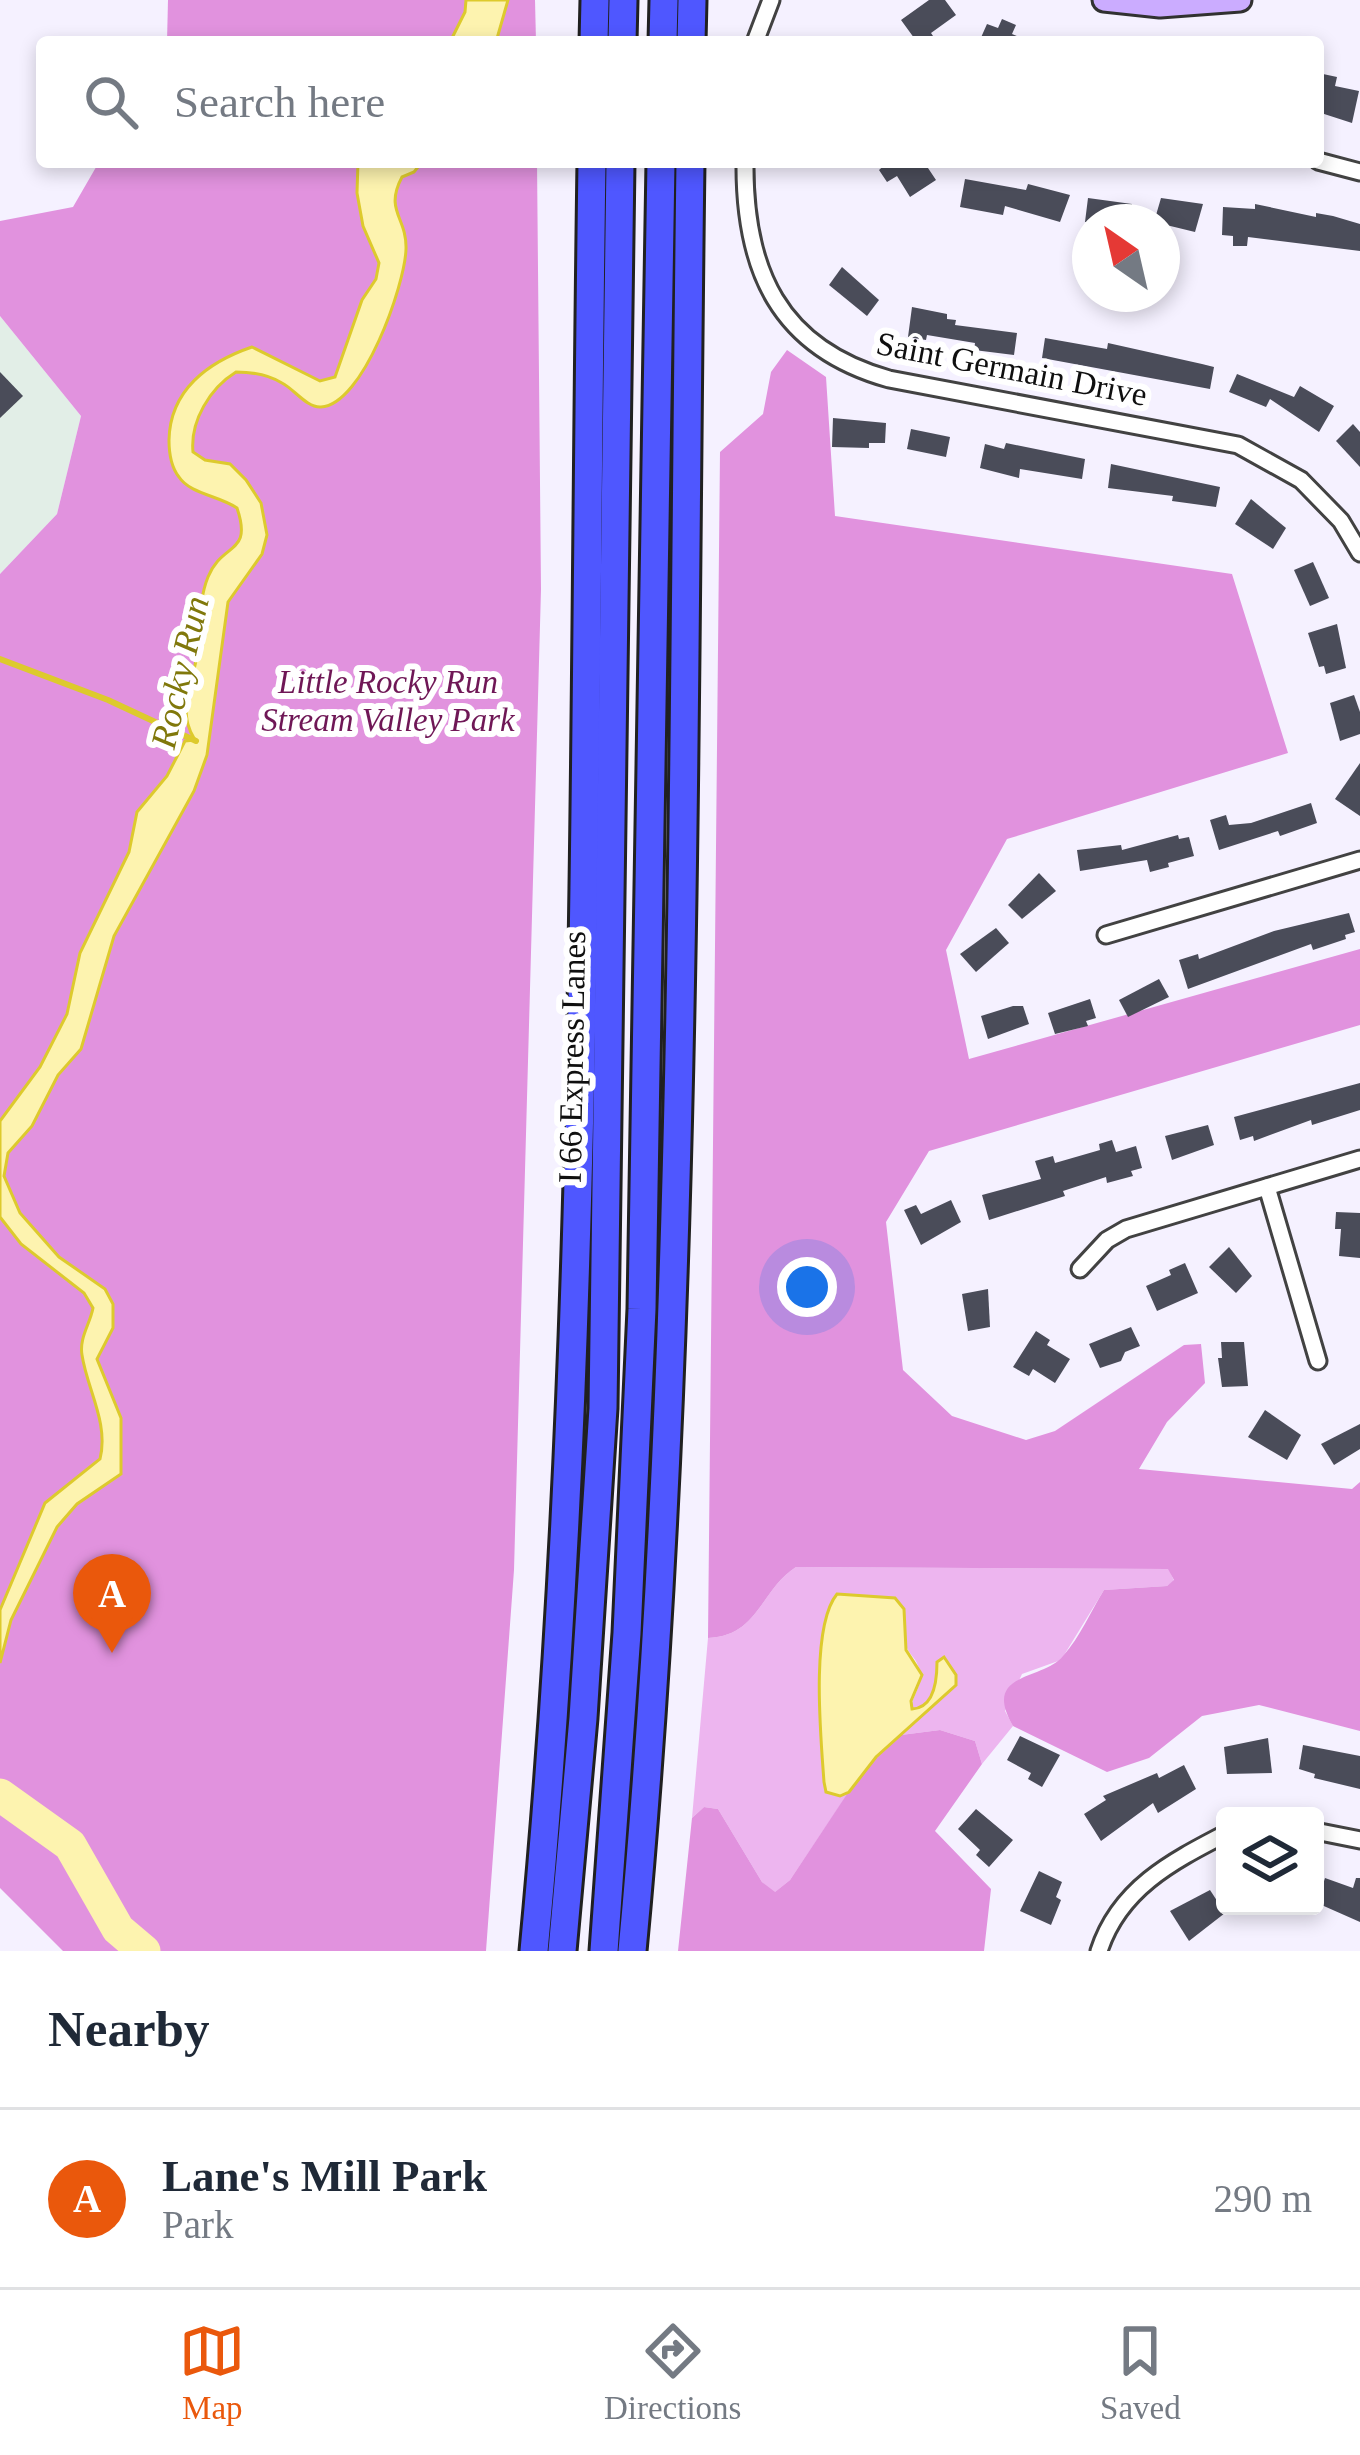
<!DOCTYPE html>
<style>
body{margin:0;font-family:"Times New Roman",serif;background:#f6f6f7;color:#1f2937}
.controls{position:absolute;right:36px;bottom:36px;display:grid;overflow:hidden;border-radius:12px;box-shadow:0 6px 18px #0003}
.controls button{width:108px;height:108px;display:grid;place-items:center;padding:0;border:0;border-bottom:3px solid #e0e1e3;background:#fff;color:#1f2937;font:60px sans-serif}
.compass{position:absolute;left:1072px;top:204px;width:108px;height:108px;border-radius:50%;background:#fff;box-shadow:0 6px 18px #0003;rotate:326deg}
.you{position:absolute;left:807px;top:1287px;width:42px;height:42px;margin:-30px;border:9px solid #fff;border-radius:50%;background:#1a73e8;box-shadow:0 0 0 18px #1a73e833}
.badge{display:grid;place-items:center;width:78px;height:78px;border-radius:50%;background:#ea580c;color:#fff;font-size:39px;font-weight:700}
.pin{position:absolute;translate:-50% -99px;filter:drop-shadow(0 3px 6px #0008)}
.pin::after{content:'';position:absolute;top:63px;width:42px;height:36px;background:inherit;clip-path:polygon(0 0,100% 0,50% 100%)}
.list{margin:0;padding:0;list-style:none}
h2{display:flex;justify-content:space-between;align-items:center;height:156px;margin:0;padding:0 48px;font-size:51px}
h2 small{font-size:39px;font-weight:400;color:#747a83}
.list li{display:grid;grid-template-columns:78px 1fr auto;gap:36px;align-items:center;box-sizing:border-box;height:180px;padding:0 48px;border-top:3px solid #e0e1e3}
.list b{display:block;font-size:45px;white-space:nowrap}
.list p{margin:0;font-size:39px;white-space:nowrap;color:#747a83}
.list em{font-size:39px;font-style:normal;color:#747a83}
.icon{flex:none;width:66px;height:66px;fill:none;stroke:currentColor;stroke-width:2;stroke-linecap:round;stroke-linejoin:round}
.map{position:relative;flex:none;width:1360px;height:1951px;overflow:hidden}
.search{position:absolute;background:#fff;box-shadow:0 6px 18px #0003;left:36px;right:36px;top:36px;height:132px;display:flex;align-items:center;gap:30px;box-sizing:border-box;padding:0 42px;border-radius:12px;color:#747a83;font-size:45px}
.sheet{height:336px;background:#fff}
nav{display:flex;justify-content:space-around;align-items:center;box-sizing:border-box;height:168px;border-top:3px solid #e0e1e3;background:#fff;font-size:33px;color:#747a83}
nav a{display:grid;justify-items:center;gap:6px}
nav .on{color:#ea580c}
.map>svg:first-child{display:block}
</style>
<div class="map">
<svg width="1360" height="1951" viewBox="0 0 1360 1951">
<rect width="100%" height="100%" fill="#f5f1ff"/>
<!-- industrial -->
<path fill="#e2eee7" d="M 0,316 L 81,416 L 57,514 L 0,574 Z"/>
<!-- green -->
<path fill="#edb5ef" d="M 796,1567 L 1169,1569 L 1174,1581 L 1167,1586 L 1104,1590 L 1061,1660 L 1022,1674 L 1005,1711 L 1013,1726 L 982,1764 L 975,1741 L 940,1730 L 901,1735 L 956,1685 L 938,1662 C 937,1680 934,1708 911,1709 C 912,1695 925,1683 919,1668 C 915,1655 906,1654 905,1639 L 827,1612 L 820,1721 L 840,1796 L 849,1792 L 790,1880 L 774,1893 L 762,1882 L 718,1809 L 704,1807 L 692,1818 L 708,1638 C 759,1636 760,1590 796,1567 Z"/>
<!-- forest -->
<g fill="#e192de">
<path d="M 168,0 L 535,0 L 536,42 L 167,42 Z"/>
<path d="M 99,162 L 537,162 L 541,589 L 514,1570 L 486,1951 L 63,1951 L 0,1888 L 0,574 L 57,514 L 81,416 L 0,316 L 0,221 L 73,207 Z"/>
<path d="M 787,350 L 826,377 L 835,516 L 1232,574 L 1288,753 L 1007,839 L 946,950 L 969,1059 L 1360,949 L 1360,1025 L 929,1151 L 886,1222 L 903,1370 L 952,1416 L 1026,1440 L 1055,1431 L 1184,1345 L 1201,1344 L 1205,1383 L 1167,1422 L 1139,1469 L 1352,1489 L 1360,1482 L 1360,1731 L 1259,1705 L 1202,1716 L 1149,1758 L 1107,1772 L 1013,1726 C 981,1671 1043,1681 1063,1656 C 1080,1637 1091,1611 1104,1590 L 1167,1586 L 1174,1580 L 1168,1569 L 796,1567 C 760,1590 759,1636 708,1638 L 720,452 L 763,414 L 771,372 Z"/>
<path d="M 940,1730 L 975,1741 L 982,1764 L 935,1831 L 991,1889 L 984,1951 L 678,1951 L 692,1818 L 704,1807 L 718,1809 L 762,1882 L 775,1892 L 790,1880 L 853,1785 L 876,1757 L 901,1735 Z"/>
</g>
<!-- water -->
<g fill="#fdf3af" stroke="#ddca2d" stroke-width="3">
<path d="M 466,0 L 508,0 L 496,42 L 450,42 L 465,12 Z"/>
<path d="M 358,162 L 422,162 L 414,172 L 402,177 C 384,211 407,217 406,249 C 405,285 363,405 321,407 C 307,408 294,389 282,383 C 269,375 251,372 236,372 C 210,388 190,421 193,452 L 205,460 L 230,464 L 246,480 L 261,503 L 267,535 L 262,554 L 228,602 L 207,755 L 194,791 L 114,936 L 81,1049 L 58,1075 L 32,1126 L 8,1153 L 4,1176 L 20,1213 L 59,1257 L 105,1289 L 113,1304 L 113,1328 L 97,1359 L 121,1418 L 121,1474 L 77,1504 L 57,1527 L 11,1620 L 0,1663 L 0,1610 L 45,1503 L 100,1459 C 109,1423 87,1389 82,1355 C 79,1338 90,1324 93,1308 L 84,1293 L 21,1244 L 0,1217 L 0,1121 L 40,1067 L 67,1014 L 80,953 L 129,852 L 137,812 L 167,776 L 185,741 L 195,740 C 188,729 186,720 186,706 C 185,691 194,675 196,660 C 200,634 198,601 208,577 C 222,542 253,555 237,508 C 220,496 190,494 179,477 C 171,467 169,453 169,440 C 170,390 208,362 252,347 L 320,381 L 335,377 L 362,300 L 376,279 L 379,263 L 363,226 L 357,193 Z"/>
<path d="M 837,1594 L 895,1598 L 904,1609 L 906,1650 L 922,1675 L 911,1701 L 912,1709 C 934,1708 937,1680 937,1662 L 944,1657 L 956,1675 L 956,1685 L 876,1757 L 849,1792 L 840,1796 L 826,1792 L 824,1782 C 821,1739 810,1627 837,1594 Z"/>
</g>
<g fill="none" stroke-linecap="round" stroke-linejoin="round">
<!-- stream -->
<path stroke="#ddca2d" stroke-width="6" d="M 0,659 L 108,700 L 196,741"/>
<!-- river -->
<path stroke="#fdf3af" stroke-width="33" d="M 0,1795 L 70,1845 L 118,1929 L 144,1951"/>
</g>
<!-- building -->
<g fill="#4a4c59">
<path d="M 929,0 L 945,0 L 956,15 L 931,33 L 933,36 L 917,42 L 901,20 Z"/>
<path d="M 1002,19 L 1016,25 L 1012,34 L 1031,42 L 979,42 L 987,24 L 998,28 Z"/>
<path d="M 1323,74 L 1337,77 L 1335,86 L 1359,91 L 1352,123 L 1318,112 L 1318,82 L 1322,83 Z"/>
<path d="M 888,162 L 924,162 L 936,180 L 910,197 L 897,176 L 887,182 L 879,170 Z"/>
<path d="M 965,179 L 1026,190 L 1028,184 L 1070,195 L 1060,222 L 1005,206 L 1003,215 L 960,207 Z"/>
<path d="M 1088,198 L 1132,204 L 1129,222 L 1085,222 Z"/>
<path d="M 1161,198 L 1203,204 L 1195,232 L 1154,222 Z"/>
<path d="M 1255,204 L 1316,217 L 1316,213 L 1333,216 L 1360,224 L 1360,251 L 1248,237 L 1247,246 L 1233,246 L 1233,236 L 1222,235 L 1223,207 L 1255,209 Z"/>
<path d="M 842,267 L 879,300 L 867,316 L 829,285 Z"/>
<path d="M 912,307 L 947,314 L 947,319 L 956,320 L 955,325 L 1017,333 L 1014,355 L 974,350 L 975,343 L 927,335 L 926,340 L 908,337 Z"/>
<path d="M 1045,338 L 1107,349 L 1108,343 L 1202,364 L 1214,367 L 1210,389 L 1042,358 Z"/>
<path d="M 0,372 L 23,396 L 0,418 Z"/>
<path d="M 1237,374 L 1294,397 L 1300,386 L 1334,406 L 1319,432 L 1270,399 L 1266,407 L 1229,392 Z"/>
<path d="M 833,418 L 886,423 L 885,443 L 869,443 L 869,448 L 832,447 Z"/>
<path d="M 1353,424 L 1360,432 L 1360,467 L 1336,441 Z"/>
<path d="M 911,429 L 950,437 L 946,457 L 907,449 Z"/>
<path d="M 1006,443 L 1085,459 L 1082,479 L 1020,469 L 1019,478 L 980,468 L 985,444 L 1004,449 Z"/>
<path d="M 1111,464 L 1220,487 L 1216,507 L 1172,501 L 1173,496 L 1108,488 Z"/>
<path d="M 1251,499 L 1286,528 L 1273,549 L 1235,524 Z"/>
<path d="M 1313,562 L 1329,598 L 1310,606 L 1294,570 Z"/>
<path d="M 1337,624 L 1346,668 L 1326,674 L 1324,666 L 1319,667 L 1308,633 Z"/>
<path d="M 1354,695 L 1360,712 L 1360,734 L 1340,741 L 1330,703 Z"/>
<path d="M 1360,763 L 1360,816 L 1335,799 Z"/>
<path d="M 1311,803 L 1317,823 L 1280,836 L 1278,831 L 1219,850 L 1210,820 L 1226,815 L 1229,825 L 1251,823 Z"/>
<path d="M 1178,835 L 1179,839 L 1189,837 L 1194,856 L 1168,863 L 1169,867 L 1150,872 L 1147,860 L 1080,871 L 1077,850 L 1121,845 L 1122,850 Z"/>
<path d="M 1039,873 L 1056,891 L 1022,919 L 1008,905 Z"/>
<path d="M 1349,913 L 1355,932 L 1345,935 L 1346,939 L 1313,950 L 1311,944 L 1188,989 L 1179,960 L 1198,954 L 1199,959 L 1274,931 Z"/>
<path d="M 996,928 L 1009,943 L 976,972 L 960,954 Z"/>
<path d="M 1159,979 L 1169,997 L 1128,1017 L 1119,1000 Z"/>
<path d="M 1090,999 L 1096,1018 L 1086,1021 L 1088,1026 L 1055,1034 L 1048,1013 Z"/>
<path d="M 1013,1006 L 1023,1006 L 1029,1024 L 988,1039 L 981,1016 Z"/>
<path d="M 1360,1083 L 1360,1110 L 1312,1125 L 1311,1120 L 1254,1141 L 1253,1136 L 1240,1140 L 1234,1117 Z"/>
<path d="M 1208,1125 L 1214,1145 L 1172,1160 L 1165,1136 Z"/>
<path d="M 1112,1140 L 1116,1152 L 1136,1146 L 1142,1168 L 1131,1171 L 1133,1176 L 1107,1183 L 1106,1177 L 1063,1191 L 1065,1196 L 989,1220 L 982,1195 L 1041,1179 L 1035,1161 L 1053,1156 L 1055,1163 L 1100,1150 L 1099,1144 Z"/>
<path d="M 951,1200 L 961,1222 L 921,1245 L 904,1210 L 916,1205 L 921,1214 Z"/>
<path d="M 1336,1212 L 1360,1213 L 1360,1258 L 1339,1256 L 1341,1229 L 1335,1229 Z"/>
<path d="M 1229,1247 L 1252,1276 L 1236,1293 L 1209,1267 Z"/>
<path d="M 1185,1263 L 1198,1293 L 1157,1311 L 1146,1286 L 1171,1275 L 1169,1270 Z"/>
<path d="M 988,1289 L 990,1327 L 968,1331 L 962,1294 Z"/>
<path d="M 1131,1327 L 1140,1346 L 1125,1352 L 1121,1361 L 1100,1368 L 1089,1344 Z"/>
<path d="M 1036,1331 L 1050,1340 L 1047,1345 L 1070,1359 L 1055,1383 L 1033,1369 L 1029,1376 L 1013,1367 Z"/>
<path d="M 1221,1342 L 1244,1342 L 1248,1386 L 1222,1387 L 1218,1358 L 1222,1358 Z"/>
<path d="M 1265,1410 L 1301,1435 L 1287,1460 L 1248,1437 Z"/>
<path d="M 1360,1424 L 1360,1449 L 1334,1465 L 1321,1444 Z"/>
<path d="M 1020,1736 L 1060,1755 L 1042,1787 L 1028,1779 L 1031,1773 L 1007,1760 Z"/>
<path d="M 1268,1738 L 1272,1773 L 1227,1774 L 1224,1747 Z"/>
<path d="M 1303,1745 L 1360,1756 L 1360,1789 L 1314,1778 L 1315,1774 L 1299,1769 Z"/>
<path d="M 1184,1765 L 1196,1789 L 1158,1813 L 1153,1803 L 1101,1841 L 1084,1814 L 1106,1800 L 1103,1796 L 1157,1773 L 1159,1778 Z"/>
<path d="M 976,1809 L 1013,1840 L 989,1867 L 976,1855 L 980,1850 L 958,1829 Z"/>
<path d="M 1039,1871 L 1062,1882 L 1056,1897 L 1061,1900 L 1051,1925 L 1020,1911 Z"/>
<path d="M 1325,1878 L 1353,1888 L 1356,1878 L 1360,1878 L 1360,1922 L 1317,1903 Z"/>
<path d="M 1210,1890 L 1225,1913 L 1189,1941 L 1170,1911 Z"/>
</g>
<g fill="none" stroke-linecap="round" stroke-linejoin="round">
<!-- street casing -->
<g stroke="#424242" stroke-width="21">
<g id="street">
<path d="M 755,42 L 771,0"/>
<path d="M 1318,161 L 1360,172"/>
<path d="M 745,162 C 744,269 778,348 889,379 L 1238,445 L 1301,480 L 1341,521 L 1360,553"/>
<path d="M 1106,935 L 1360,860"/>
<path d="M 1267,1187 L 1318,1361"/>
<path d="M 1080,1269 L 1107,1240 L 1126,1229 L 1360,1159"/>
<path d="M 1315,1831 L 1360,1840"/>
<path d="M 1099,1951 C 1119,1889 1171,1862 1225,1834"/>
</g>
</g>
<!-- secondary casing -->
<g stroke="#313131" stroke-width="27">
<path id="secondary" d="M 1104,0 L 1160,6 L 1240,0"/>
</g>
<!-- highway casing -->
<g stroke="#202020" stroke-width="33">
<g id="highway">
<path d="M 594,42 L 595,0"/>
<path d="M 622,42 L 623,0"/>
<path d="M 663,42 L 664,0"/>
<path d="M 691,42 L 692,0"/>
<path d="M 534,1951 C 591,1357 583,758 592,162"/>
<path d="M 562,1951 L 583,1718 L 603,1408 L 620,162"/>
<path d="M 604,1951 L 627,1633 L 642,1309 L 661,162"/>
<path d="M 632,1951 C 688,1357 682,758 690,162"/>
</g>
</g>
<!-- street -->
<use href="#street" stroke="#fff" stroke-width="15"/>
<!-- secondary -->
<use href="#secondary" stroke="#cbacff" stroke-width="21"/>
<!-- highway -->
<use href="#highway" stroke="#4f57ff" stroke-width="27"/>
</g>
<g text-anchor="middle" stroke-width="12" stroke-linejoin="round" paint-order="stroke">
<!-- street labels -->
<g font-size="33" fill="#0f0f0f" stroke="#fff">
<text transform="translate(1012 368) rotate(11)" y="12">Saint Germain Drive</text>
<text transform="translate(571 1057) rotate(-89)" y="12">I 66 Express Lanes</text>
</g>
<!-- park labels -->
<g font-size="33" font-style="italic" fill="#6f1756" stroke="#fff">
<text x="388" y="693">Little Rocky Run<tspan x="388" dy="38">Stream Valley Park</tspan></text>
</g>
<!-- water labels -->
<g font-size="36" font-style="italic" fill="#80780b" stroke="#fff">
<text transform="translate(179 672) rotate(-77)" y="13">Rocky Run</text>
</g>
</g>
</svg>
<div class="controls">
<button><svg class="icon" aria-label="layers" viewBox="0 0 24 24"><path d="M12 4l9 5-9 5-9-5zM3 14l9 5 9-5"/></svg></button>
</div>
<svg class="compass" viewBox="-18 -18 36 36"><path d="M0-13l5 13h-10z" fill="#e53935"/><path d="M0 13l5-13h-10z" fill="#747a83"/></svg>
<div class="you"></div>
<div class="pin badge" style="left:112px;top:1653px">A</div>
<div class="search"><svg class="icon" aria-label="search" viewBox="0 0 24 24"><circle cx="10" cy="10" r="6"/><path d="M15 15l6 6"/></svg>Search here</div>
</div>
<section class="sheet">
<h2>Nearby<small></small></h2>
<ul class="list">
<li><span class="badge">A</span><div><b>Lane's Mill Park</b><p>Park</p></div><em>290 m</em></li>
</ul>
</section>
<nav>
<a class="on"><svg class="icon" aria-label="map" viewBox="0 0 24 24"><path d="M3 6l6-2 6 2 6-2v14l-6 2-6-2-6 2zM9 4v14M15 6v14"/></svg>Map</a>
<a><svg class="icon" aria-label="directions" viewBox="0 0 24 24"><path d="M12 3l9 9-9 9-9-9zM9 14v-3h6M13 9l2 2-2 2"/></svg>Directions</a>
<a><svg class="icon" aria-label="saved" viewBox="0 0 24 24"><path d="M7 4h10v16l-5-4-5 4z"/></svg>Saved</a>
</nav>
